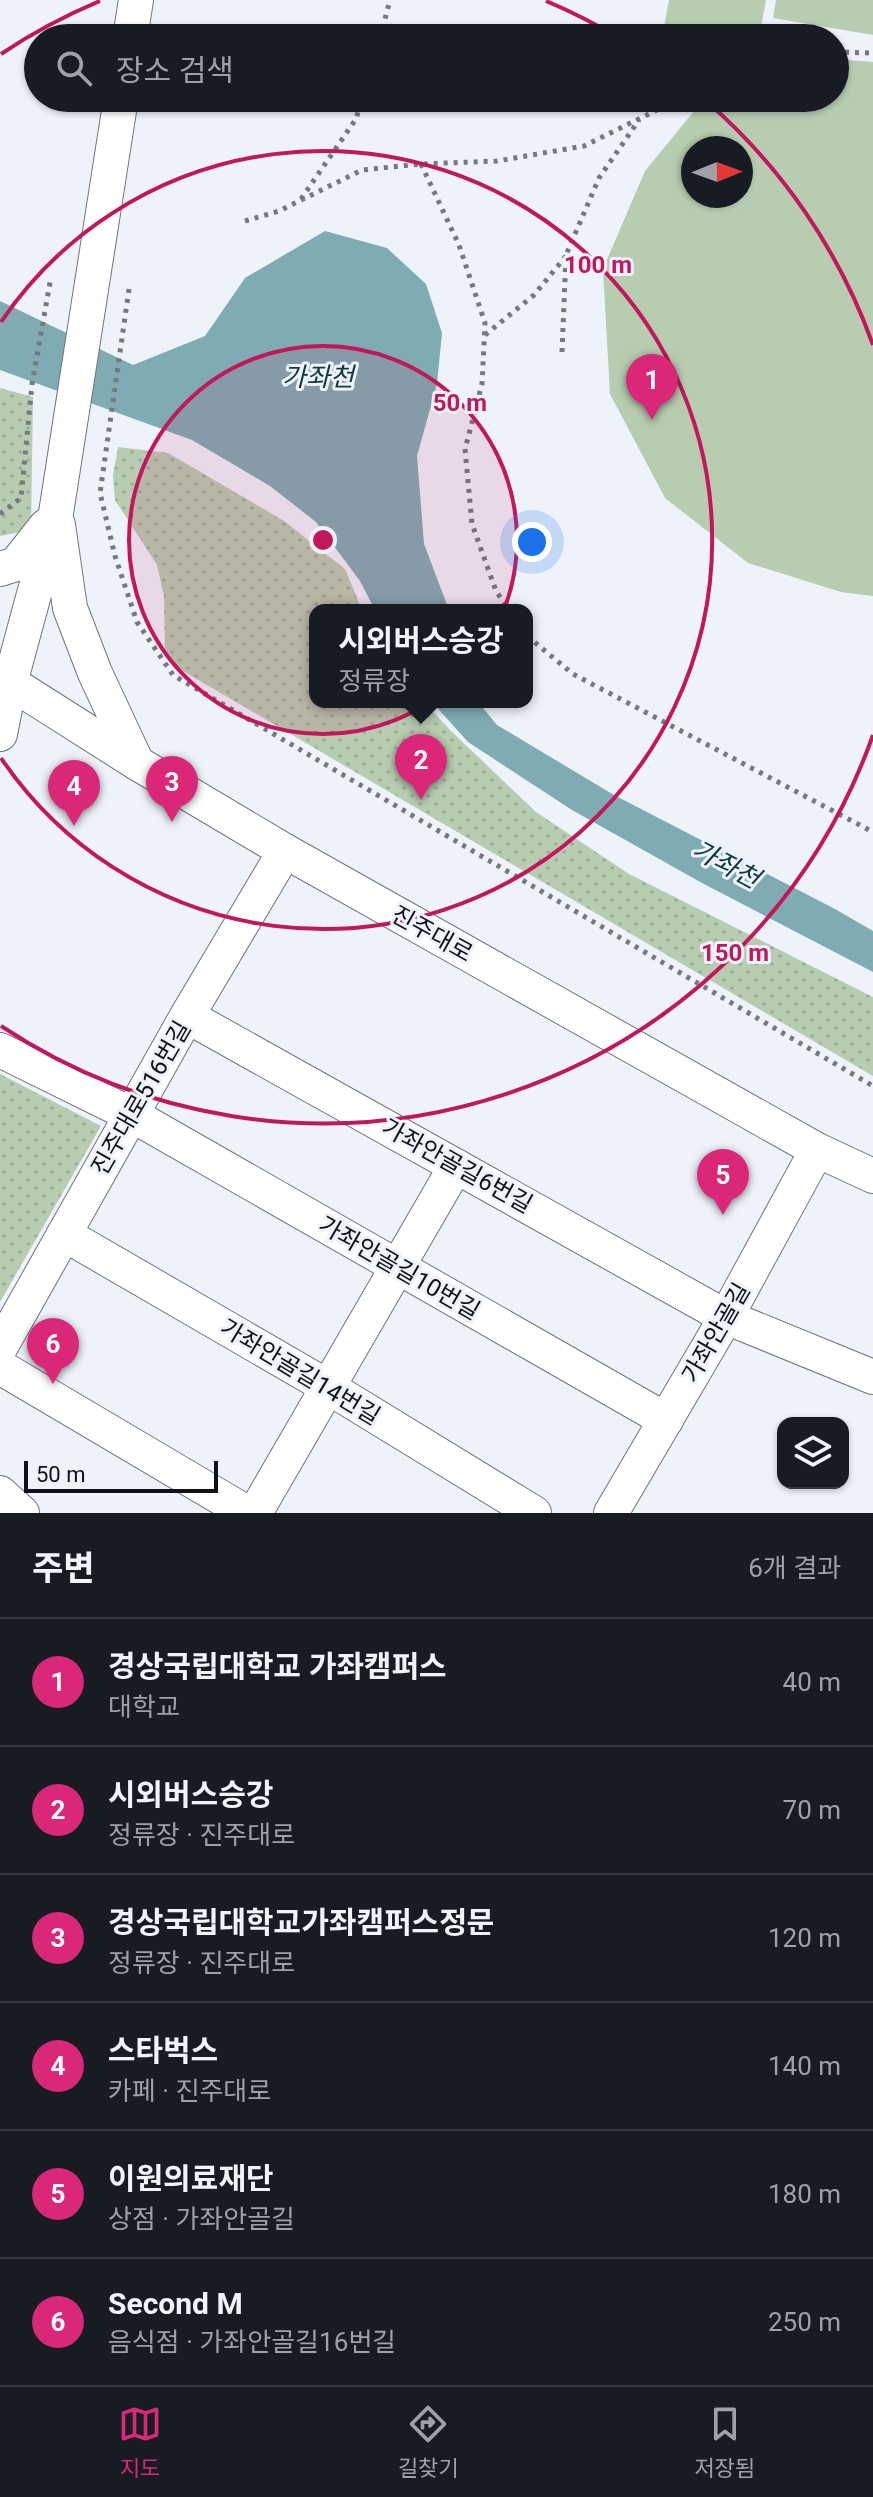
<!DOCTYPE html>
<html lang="ko">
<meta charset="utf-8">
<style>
body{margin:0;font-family:Roboto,"Noto Sans KR",sans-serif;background:#242831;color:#f1f3f6}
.controls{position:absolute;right:24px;bottom:24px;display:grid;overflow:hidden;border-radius:16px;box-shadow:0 2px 6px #0004}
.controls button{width:72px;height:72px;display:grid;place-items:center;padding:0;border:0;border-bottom:2px solid #363941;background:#171b24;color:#f1f3f6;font:40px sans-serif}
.compass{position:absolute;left:681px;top:136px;width:72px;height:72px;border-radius:50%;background:#171b24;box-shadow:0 2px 6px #0004;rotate:89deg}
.scale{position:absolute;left:24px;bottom:20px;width:194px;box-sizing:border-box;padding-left:8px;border:4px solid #101215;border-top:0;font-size:22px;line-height:28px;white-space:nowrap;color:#101215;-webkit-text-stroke:6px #eef3fb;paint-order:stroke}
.you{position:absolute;left:532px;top:542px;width:28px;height:28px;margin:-20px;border:6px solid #fff;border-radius:50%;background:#1a73e8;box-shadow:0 0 0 12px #1a73e833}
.badge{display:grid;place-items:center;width:52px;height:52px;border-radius:50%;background:#db2777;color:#fff;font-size:26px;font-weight:700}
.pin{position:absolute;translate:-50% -66px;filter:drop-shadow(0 2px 4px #0008)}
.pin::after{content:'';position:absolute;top:42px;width:28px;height:24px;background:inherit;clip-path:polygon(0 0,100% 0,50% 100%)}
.popup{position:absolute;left:309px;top:604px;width:224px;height:104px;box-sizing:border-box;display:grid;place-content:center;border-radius:16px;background:#171b24;filter:drop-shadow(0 2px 6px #0005);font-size:26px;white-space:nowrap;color:#9ea1a6}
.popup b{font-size:30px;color:#f1f3f6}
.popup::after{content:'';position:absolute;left:50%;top:100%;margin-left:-16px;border:16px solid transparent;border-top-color:#171b24}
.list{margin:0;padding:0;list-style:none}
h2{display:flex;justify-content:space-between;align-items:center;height:104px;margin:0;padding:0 32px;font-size:34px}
h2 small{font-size:26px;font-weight:400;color:#9ea1a6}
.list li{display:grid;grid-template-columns:52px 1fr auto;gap:24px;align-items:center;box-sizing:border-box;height:128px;padding:0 32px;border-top:2px solid #363941}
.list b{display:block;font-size:30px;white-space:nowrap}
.list p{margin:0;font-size:26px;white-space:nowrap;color:#9ea1a6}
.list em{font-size:26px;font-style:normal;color:#9ea1a6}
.icon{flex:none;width:44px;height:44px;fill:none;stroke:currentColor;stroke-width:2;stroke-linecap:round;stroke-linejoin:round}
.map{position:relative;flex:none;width:873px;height:1513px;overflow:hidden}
.search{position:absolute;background:#171b24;box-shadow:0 2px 6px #0004;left:24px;right:24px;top:24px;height:88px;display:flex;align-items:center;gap:20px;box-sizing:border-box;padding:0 28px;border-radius:44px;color:#9ea1a6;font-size:30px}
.sheet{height:872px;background:#171b24}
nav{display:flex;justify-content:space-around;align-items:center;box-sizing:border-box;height:112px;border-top:2px solid #363941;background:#171b24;font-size:22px;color:#9ea1a6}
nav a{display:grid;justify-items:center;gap:4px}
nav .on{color:#db2777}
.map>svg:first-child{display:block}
</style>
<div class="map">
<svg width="873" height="1513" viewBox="0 0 873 1513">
<defs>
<pattern id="park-dots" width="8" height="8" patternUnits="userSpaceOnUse" patternTransform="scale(2)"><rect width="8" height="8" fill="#b7ccb1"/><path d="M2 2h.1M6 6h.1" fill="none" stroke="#9cae97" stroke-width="1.8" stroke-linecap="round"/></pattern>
</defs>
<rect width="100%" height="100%" fill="#eef3fb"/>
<!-- park -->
<g fill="url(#park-dots)">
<path d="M 0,388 L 33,397 L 31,530 L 0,536 Z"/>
<path d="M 118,447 L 168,453 L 284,521 L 345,569 L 362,610 L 315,610 L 315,702 L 424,702 L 451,731 L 536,812 L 629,874 L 873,997 L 873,1076 L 178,668 L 165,649 L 164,596 L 157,565 L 115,500 L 113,476 Z"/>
<path d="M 0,1074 L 101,1126 L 0,1302 Z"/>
</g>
<!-- garden -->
<g fill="#b7ccb1" fill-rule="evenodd">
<path d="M 669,0 L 766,0 L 759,38 L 662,38 Z"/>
<path d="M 776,0 L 873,0 L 873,35 L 773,18 Z"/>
<path d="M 835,59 L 873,62 L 873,596 L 841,592 L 748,563 L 665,498 L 610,394 L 603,269 L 645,171 L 695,110 L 713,98 L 835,98 ZM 741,148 L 741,196 L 693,196 L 693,148 Z"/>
</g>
<!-- water -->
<g fill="#7facb3">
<path d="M 325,231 L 387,248 L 426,284 L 442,333 L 437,384 L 417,456 L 424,544 L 449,610 L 375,610 L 360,581 L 316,522 L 270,486 L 192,440 L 0,370 L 0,301 L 133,365 L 205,336 L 245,278 Z"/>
<path d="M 432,702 L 478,702 L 497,725 L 614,795 L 835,909 L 873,931 L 873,972 L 702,883 L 572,810 L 468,742 Z"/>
</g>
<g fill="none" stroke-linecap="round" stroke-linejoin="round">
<!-- minor casing -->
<g stroke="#6f737b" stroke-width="36">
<g id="minor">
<path d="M 130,38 L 136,0"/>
<path d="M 58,525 L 70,608 L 95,673 L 137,763"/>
<path d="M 0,569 L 16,564 L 46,526"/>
<path d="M 0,676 L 137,763 L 285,851 L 817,1150 L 873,1176"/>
<path d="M 0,734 L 10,683 L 56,513 L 121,98"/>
<path d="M 187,1016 L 726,1317 L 873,1377"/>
<path d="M 0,1050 L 132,1115 L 666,1420"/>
<path d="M 64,1234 L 328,1387 L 534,1513"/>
<path d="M 0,1348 L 187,1016 L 285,851"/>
<path d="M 0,1367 L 247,1513"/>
<path d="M 0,1493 L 22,1513"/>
<path d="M 255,1513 L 456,1166"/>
<path d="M 611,1513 L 726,1317 L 817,1150"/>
</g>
</g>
<!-- path -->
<g stroke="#75787d" stroke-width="5" stroke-dasharray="4 6" stroke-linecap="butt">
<path d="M 380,38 L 390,0"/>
<path d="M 835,52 L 873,53"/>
<path d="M 421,164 L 459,245 L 485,323 L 482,384 L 465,449 L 472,524 L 496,591 L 509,610"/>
<path d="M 301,199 L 356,119 L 362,98"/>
<path d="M 245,221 L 279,211 L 362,170 L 421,164 L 497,161 L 584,146 L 667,105 L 687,98"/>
<path d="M 129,289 L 100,493 L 115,556 L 137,622 L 173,675 L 873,1086"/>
<path d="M 485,335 L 534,295 L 566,256"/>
<path d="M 562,352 L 566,255 L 599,178 L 639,120"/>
<path d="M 0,514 L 21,498 L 32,384 L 51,277"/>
<path d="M 527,636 L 573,674 L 873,832"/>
</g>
<!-- minor -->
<use href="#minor" stroke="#fff" stroke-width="34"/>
</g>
<!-- distance rings -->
<circle cx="323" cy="540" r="194" fill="#c2185b" fill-opacity=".12"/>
<g fill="none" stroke="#c2185b" stroke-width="4">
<circle cx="323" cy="540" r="194"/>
<path d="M1 322A389 389 0 1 1 1 758"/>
<path d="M873 735A583 583 0 0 1 1 1026M1 54A583 583 0 0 1 100 1M546 1A583 583 0 0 1 619 38M705 100A583 583 0 0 1 873 345"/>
</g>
<g text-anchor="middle" stroke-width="6" stroke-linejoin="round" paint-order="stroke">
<!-- street labels -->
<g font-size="24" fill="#101215" stroke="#eef3fb">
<text transform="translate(432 934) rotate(29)" y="8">진주대로</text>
<text transform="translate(141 1098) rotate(-60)" y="8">진주대로516번길</text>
<text transform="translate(457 1166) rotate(29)" y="8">가좌안골길6번길</text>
<text transform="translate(399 1268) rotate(30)" y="8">가좌안골길10번길</text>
<text transform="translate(716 1333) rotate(-60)" y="8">가좌안골길</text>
<text transform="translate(300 1372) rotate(31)" y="8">가좌안골길14번길</text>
</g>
<!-- water labels -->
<g font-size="26" font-style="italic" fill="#0d393f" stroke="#eef3fb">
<text x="318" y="386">가좌천</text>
<text transform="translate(726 864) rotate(28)" y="9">가좌천</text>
</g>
</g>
<circle cx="323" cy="540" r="12" fill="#c2185b" stroke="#eef3fb" stroke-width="4"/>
<g font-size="24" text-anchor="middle" font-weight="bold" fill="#c2185b" stroke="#eef3fb" stroke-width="6" stroke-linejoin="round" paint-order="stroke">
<text x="598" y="273">100 m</text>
<text x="460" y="411">50 m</text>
<text x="735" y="961">150 m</text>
</g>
</svg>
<div class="controls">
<button><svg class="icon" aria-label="layers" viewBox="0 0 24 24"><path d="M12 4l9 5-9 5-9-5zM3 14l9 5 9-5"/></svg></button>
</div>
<svg class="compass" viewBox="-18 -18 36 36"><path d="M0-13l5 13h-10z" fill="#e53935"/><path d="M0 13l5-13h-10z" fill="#9ea1a6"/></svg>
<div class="scale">50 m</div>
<div class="you"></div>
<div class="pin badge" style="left:652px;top:420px">1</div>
<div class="pin badge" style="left:421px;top:800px">2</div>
<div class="popup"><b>시외버스승강</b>정류장</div>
<div class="pin badge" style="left:172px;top:822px">3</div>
<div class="pin badge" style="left:74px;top:826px">4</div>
<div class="pin badge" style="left:723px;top:1215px">5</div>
<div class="pin badge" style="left:53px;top:1384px">6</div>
<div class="search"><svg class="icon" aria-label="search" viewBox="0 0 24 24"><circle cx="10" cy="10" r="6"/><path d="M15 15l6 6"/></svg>장소 검색</div>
</div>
<section class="sheet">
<h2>주변<small>6개 결과</small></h2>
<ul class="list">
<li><span class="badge">1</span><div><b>경상국립대학교 가좌캠퍼스</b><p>대학교</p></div><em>40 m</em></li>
<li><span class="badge">2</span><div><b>시외버스승강</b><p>정류장 · 진주대로</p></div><em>70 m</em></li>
<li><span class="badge">3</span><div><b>경상국립대학교가좌캠퍼스정문</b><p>정류장 · 진주대로</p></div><em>120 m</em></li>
<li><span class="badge">4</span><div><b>스타벅스</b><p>카페 · 진주대로</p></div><em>140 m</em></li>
<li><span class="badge">5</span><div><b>이원의료재단</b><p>상점 · 가좌안골길</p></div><em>180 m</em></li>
<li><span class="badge">6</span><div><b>Second M</b><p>음식점 · 가좌안골길16번길</p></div><em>250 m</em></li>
</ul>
</section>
<nav>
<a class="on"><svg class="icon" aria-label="map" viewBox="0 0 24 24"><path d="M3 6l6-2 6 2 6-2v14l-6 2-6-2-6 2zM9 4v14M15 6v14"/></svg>지도</a>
<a><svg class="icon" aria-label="directions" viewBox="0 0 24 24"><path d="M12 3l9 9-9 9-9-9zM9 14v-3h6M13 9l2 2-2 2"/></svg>길찾기</a>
<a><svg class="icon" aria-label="saved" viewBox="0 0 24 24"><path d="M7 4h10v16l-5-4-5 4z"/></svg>저장됨</a>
</nav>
